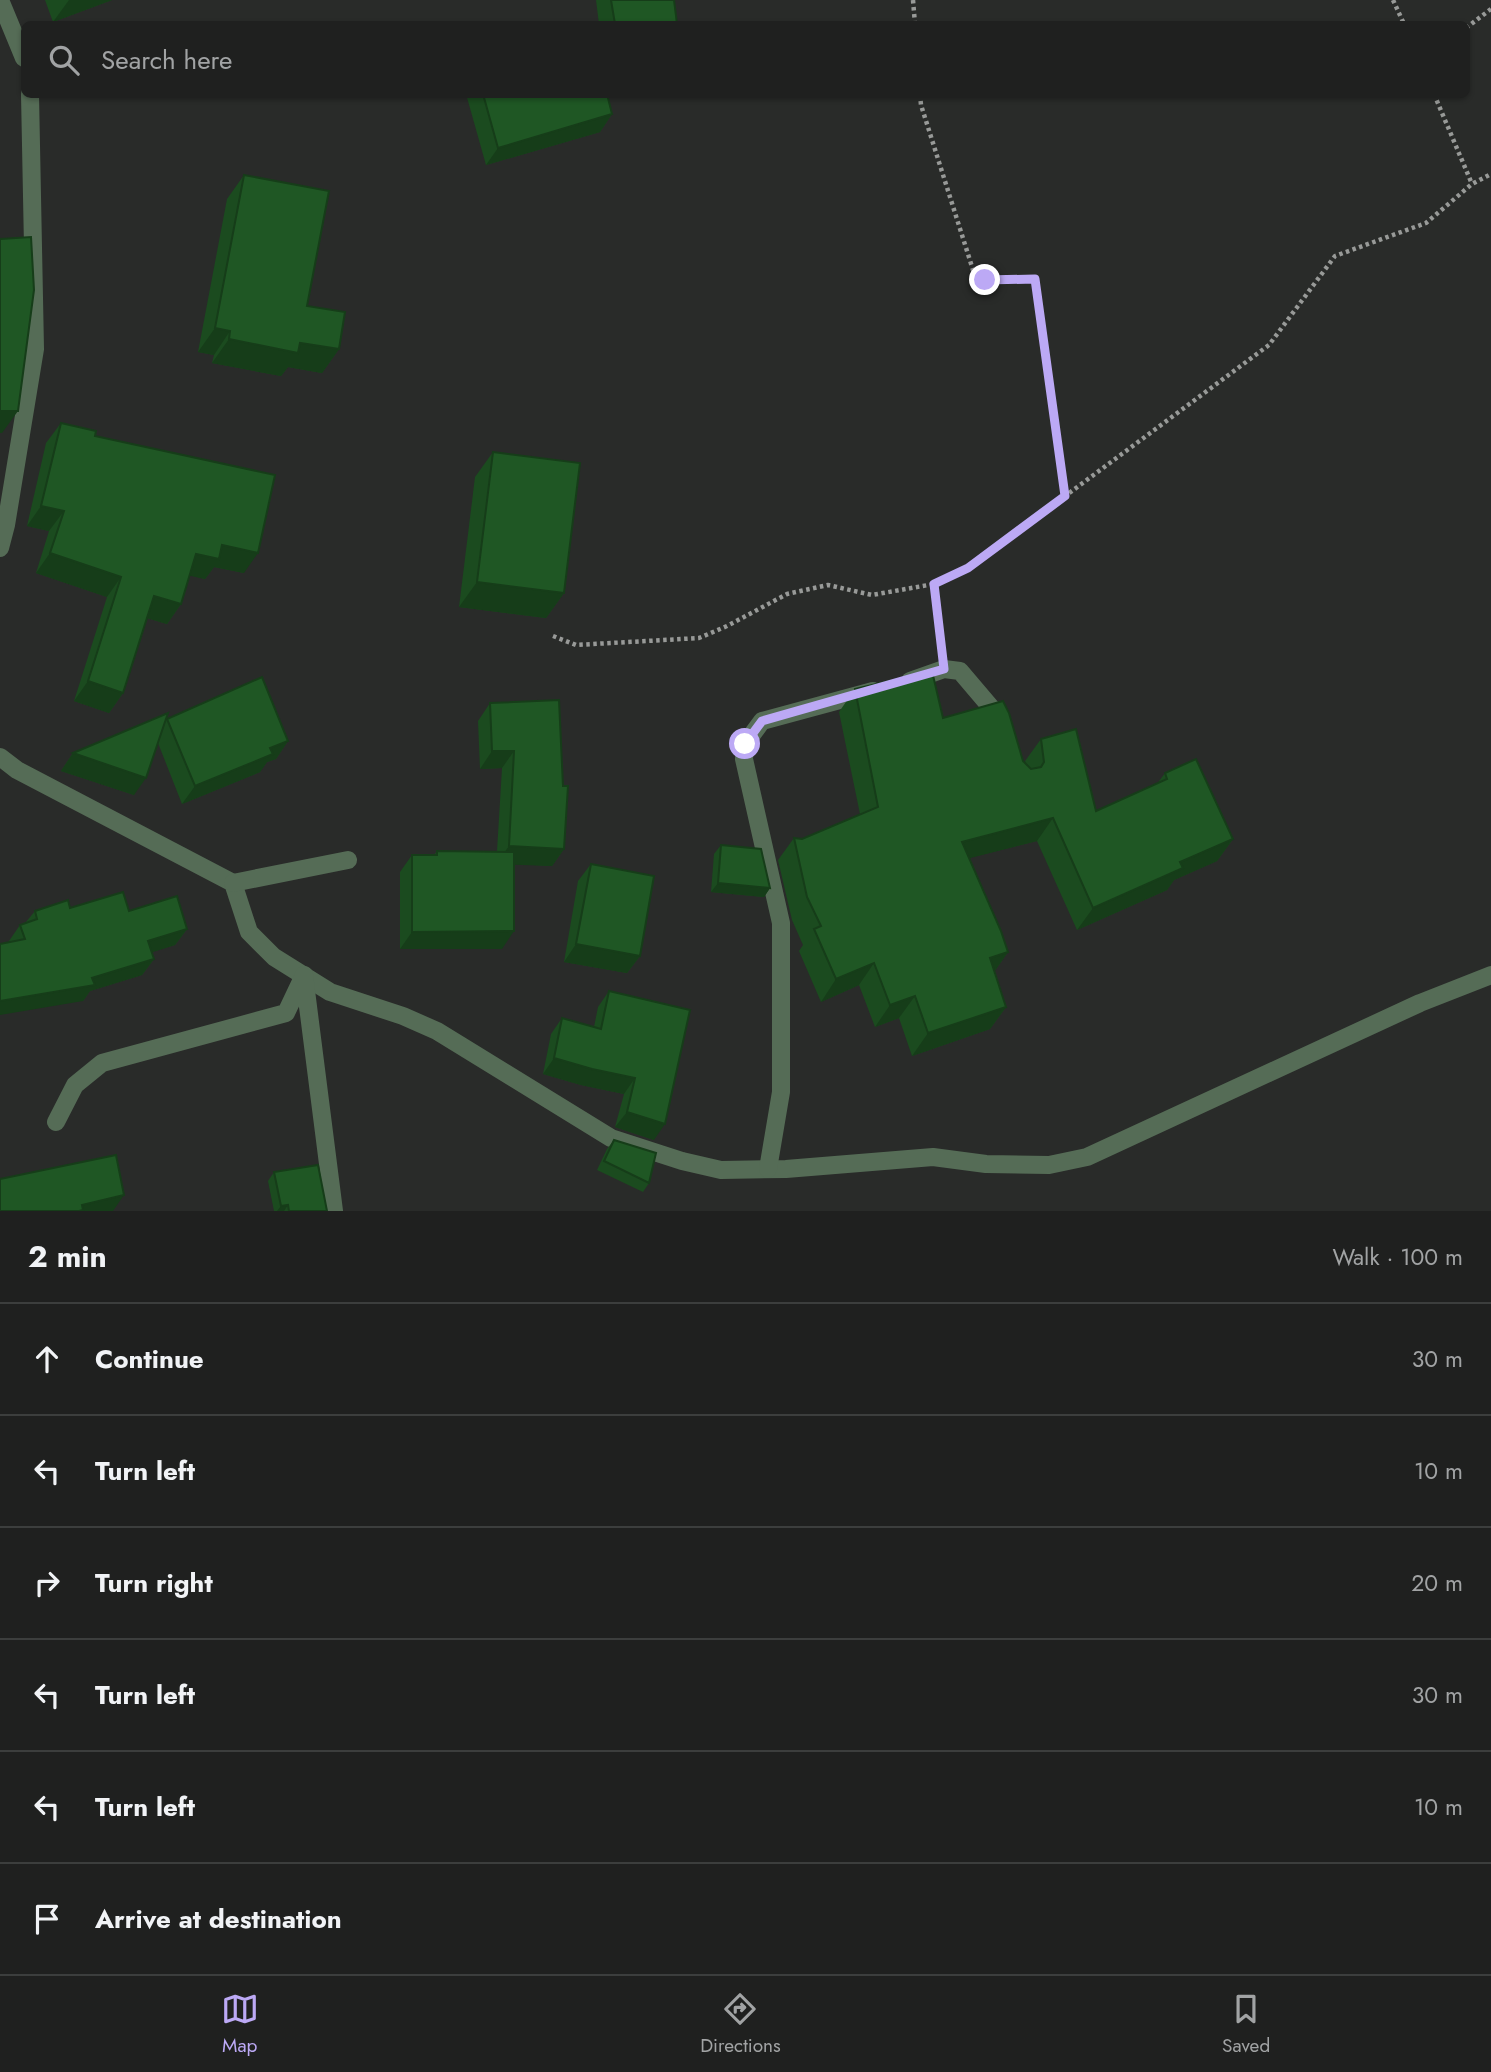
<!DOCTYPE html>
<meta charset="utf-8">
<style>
body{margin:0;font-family:Jost,sans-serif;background:#2c2d2c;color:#f1f3f6}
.stop{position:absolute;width:21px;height:21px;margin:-16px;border:5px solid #bca9f5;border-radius:50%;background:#fff}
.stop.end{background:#bca9f5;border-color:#fff;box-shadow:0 2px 7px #0008}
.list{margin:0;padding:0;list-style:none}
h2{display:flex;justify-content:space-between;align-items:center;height:91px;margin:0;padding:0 28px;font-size:30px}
h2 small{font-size:23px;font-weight:400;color:#a1a3a4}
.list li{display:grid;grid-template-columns:46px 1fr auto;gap:21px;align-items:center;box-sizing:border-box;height:112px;padding:0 28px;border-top:2px solid #3c3e3d}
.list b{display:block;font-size:26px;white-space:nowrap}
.list em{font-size:23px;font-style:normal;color:#a1a3a4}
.icon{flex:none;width:38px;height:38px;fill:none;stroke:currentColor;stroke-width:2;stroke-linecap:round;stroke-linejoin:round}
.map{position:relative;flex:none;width:1491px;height:1211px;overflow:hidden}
.search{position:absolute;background:#1f201f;box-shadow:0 2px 5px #0004;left:21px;right:21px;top:21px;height:77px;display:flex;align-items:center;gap:18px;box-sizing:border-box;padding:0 24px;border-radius:10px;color:#a1a3a4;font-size:26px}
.sheet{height:763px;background:#1f201f}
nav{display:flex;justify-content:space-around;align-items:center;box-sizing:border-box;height:98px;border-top:2px solid #3c3e3d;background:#1f201f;font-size:19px;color:#a1a3a4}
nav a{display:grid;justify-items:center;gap:4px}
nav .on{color:#bca9f5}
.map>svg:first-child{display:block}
</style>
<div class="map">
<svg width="1491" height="1211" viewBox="0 0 1491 1211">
<rect width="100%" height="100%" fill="#292b29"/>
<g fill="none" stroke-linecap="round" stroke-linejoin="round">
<!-- path -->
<g stroke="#989a98" stroke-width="4.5" stroke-dasharray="3.5 3.5" stroke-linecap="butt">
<path d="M 913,0 L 915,24"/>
<path d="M 1393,0 L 1404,24"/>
<path d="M 1466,28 L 1491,9"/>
<path d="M 920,94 L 921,105 L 973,270 L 985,280 L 1035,279 L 1065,496"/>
<path d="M 1434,94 L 1472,184"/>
<path d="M 934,584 L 941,637"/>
<path d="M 553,636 L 576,645 L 699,638 L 727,626 L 787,594 L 828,585 L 872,595 L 934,584 L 968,568 L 1269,345 L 1335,256 L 1426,223 L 1472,184 L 1491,174"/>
</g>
<!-- street -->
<g stroke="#556c56" stroke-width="18">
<path d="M 0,0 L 24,58"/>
<path d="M 0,548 L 6,525 L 35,349 L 30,94"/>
<path d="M 910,681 L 944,669 L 960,671 L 994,711 L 1000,724"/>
<path d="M 0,757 L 17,770 L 233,883 L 249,932 L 274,957 L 330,992 L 403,1016 L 437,1031 L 611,1138 L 682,1161 L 721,1170 L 786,1169 L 933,1157 L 986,1164 L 1049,1165 L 1087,1157 L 1420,1003 L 1491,975"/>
<path d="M 233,883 L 348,860"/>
<path d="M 56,1122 L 75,1085 L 102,1063 L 286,1013 L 304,975 L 334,1211"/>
<path d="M 768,1169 L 781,1092 L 781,923 L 744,759 L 745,744 L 762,721 L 873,691"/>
</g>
</g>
<!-- wall -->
<g fill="#1b4b1f">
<path d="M 45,0 L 112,0 L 53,22 Z"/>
<path d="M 596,0 L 674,0 L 677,24 L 599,24 Z"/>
<path d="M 466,94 L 607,94 L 612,114 L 600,132 L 486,165 Z"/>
<path d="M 244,175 L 307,306 L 339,349 L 322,373 L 288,367 L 281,376 L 212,363 L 214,355 L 198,352 L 227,199 Z"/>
<path d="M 61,423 L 95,436 L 244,573 L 214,567 L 205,579 L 189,575 L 181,604 L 167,624 L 147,618 L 123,693 L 109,713 L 74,701 L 107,597 L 36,573 L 49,531 L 27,526 L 46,443 Z"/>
<path d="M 493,452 L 564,593 L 546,618 L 459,607 L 475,477 Z"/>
<path d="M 855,689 L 943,718 L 1023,761 L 1026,764 L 1025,761 L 1041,739 L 1096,811 L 1157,784 L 1165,773 L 1233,839 L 1217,861 L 1174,880 L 1167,890 L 1077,930 L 1037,841 L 969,858 L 1008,952 L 994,972 L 1006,1007 L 990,1029 L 912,1056 L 899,1018 L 875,1027 L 859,985 L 821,1002 L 799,951 L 803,945 L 792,920 L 778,860 L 794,838 L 802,839 L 860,814 L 839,712 Z"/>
<path d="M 490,703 L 564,849 L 552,866 L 514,864 L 502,949 L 400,949 L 400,872 L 412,855 L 434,855 L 437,851 L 497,851 L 502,768 L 480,769 L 478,721 Z"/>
<path d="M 167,719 L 288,741 L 276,759 L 267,762 L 260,772 L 182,804 L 158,743 L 134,795 L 61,771 L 73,753 L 165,721 Z"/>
<path d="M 721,845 L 770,888 L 764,897 L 711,892 L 714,854 Z"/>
<path d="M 591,864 L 640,956 L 627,973 L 564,962 L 578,881 Z"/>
<path d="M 70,908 L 129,911 L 187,929 L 175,945 L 152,952 L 154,959 L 142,975 L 90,991 L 83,1001 L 9,941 L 20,925 L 26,922 L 35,911 Z"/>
<path d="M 609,991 L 654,1140 L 615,1127 L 624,1094 L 581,1085 L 543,1074 L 551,1034 L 562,1018 L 594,1027 L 598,1007 Z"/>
<path d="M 614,1140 L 649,1183 L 643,1192 L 597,1170 L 607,1149 Z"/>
<path d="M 274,1172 L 327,1211 L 274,1211 L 268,1181 Z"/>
</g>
<!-- shaded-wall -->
<g fill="#163d19">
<path d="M 69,0 L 112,0 L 53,22 Z"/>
<path d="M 612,114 L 600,132 L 486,165 L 498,148 Z"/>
<path d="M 215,328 L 230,331 L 214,355 L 198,352 Z"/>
<path d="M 229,339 L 300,343 L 339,349 L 322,373 L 288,367 L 281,376 L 212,363 Z"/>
<path d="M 0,411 L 18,411 L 2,433 L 0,433 Z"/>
<path d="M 41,506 L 64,511 L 49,531 L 27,526 Z"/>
<path d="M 222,545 L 258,553 L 244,573 L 214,567 L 205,579 L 182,574 L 196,554 Z"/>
<path d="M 50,553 L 121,577 L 107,597 L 36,573 Z"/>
<path d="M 477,582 L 564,593 L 546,618 L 459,607 Z"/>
<path d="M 154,596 L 181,604 L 167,624 L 140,616 Z"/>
<path d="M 88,681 L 123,693 L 109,713 L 74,701 Z"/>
<path d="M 288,741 L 276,759 L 267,762 L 260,772 L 182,804 L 195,786 L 270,748 Z"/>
<path d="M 492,751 L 514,751 L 502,768 L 480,769 Z"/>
<path d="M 73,753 L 146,778 L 134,795 L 61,771 Z"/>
<path d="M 1053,818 L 1037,841 L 947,864 L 962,842 Z"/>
<path d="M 1233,839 L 1217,861 L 1174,880 L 1167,890 L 1077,930 L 1093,908 L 1180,862 Z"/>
<path d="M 509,846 L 564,849 L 552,866 L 496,864 Z"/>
<path d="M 718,883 L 770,888 L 764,897 L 711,892 Z"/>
<path d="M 187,929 L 175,945 L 137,957 L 148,941 Z"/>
<path d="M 514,931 L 502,949 L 400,949 L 412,932 Z"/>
<path d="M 576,944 L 640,956 L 627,973 L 564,962 Z"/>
<path d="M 1008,952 L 992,975 L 990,958 Z"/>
<path d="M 154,959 L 142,975 L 90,991 L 83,1001 L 0,1015 L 0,1001 L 92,978 Z"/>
<path d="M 874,963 L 859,985 L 821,1002 L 836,979 Z"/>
<path d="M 915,996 L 899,1018 L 875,1027 L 890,1005 Z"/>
<path d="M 1006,1007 L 990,1029 L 912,1056 L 928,1033 Z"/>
<path d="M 554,1058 L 635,1078 L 624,1094 L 581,1085 L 543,1074 Z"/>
<path d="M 627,1112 L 665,1124 L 654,1140 L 615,1127 Z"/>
<path d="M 124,1195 L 113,1211 L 77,1211 L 82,1205 Z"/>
<path d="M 288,1205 L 284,1211 L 277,1211 L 281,1206 Z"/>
</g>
<!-- building -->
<g fill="#1f5724" stroke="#163d19" stroke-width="2">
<path d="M 611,0 L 674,0 L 677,24 L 615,24 Z"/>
<path d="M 483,94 L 607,94 L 612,114 L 498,148 Z"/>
<path d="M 244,175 L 329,191 L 307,306 L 345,312 L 339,349 L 300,343 L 298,353 L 229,339 L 230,331 L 215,328 Z"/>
<path d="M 31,237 L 34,290 L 18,411 L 0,411 L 0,239 Z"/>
<path d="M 61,423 L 96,431 L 95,436 L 275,475 L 258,553 L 222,545 L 219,559 L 196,554 L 181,604 L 154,596 L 123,693 L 88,681 L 121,577 L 50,553 L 64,511 L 41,506 Z"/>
<path d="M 493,452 L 580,463 L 564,593 L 477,582 Z"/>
<path d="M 932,671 L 943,718 L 1003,701 L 1009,713 L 1023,761 L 1031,769 L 1041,767 L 1044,762 L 1041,739 L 1076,729 L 1096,811 L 1167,779 L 1165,773 L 1196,759 L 1233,839 L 1180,862 L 1183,868 L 1093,908 L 1053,818 L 962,842 L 1001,931 L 1008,952 L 990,958 L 1006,1007 L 928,1033 L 915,996 L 890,1005 L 874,963 L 836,979 L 814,929 L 821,926 L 807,897 L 794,838 L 802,839 L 878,807 L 855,689 Z"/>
<path d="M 262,677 L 288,741 L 270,748 L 273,754 L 195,786 L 167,719 Z"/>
<path d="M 559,700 L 563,786 L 568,786 L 564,849 L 509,846 L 514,751 L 492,751 L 490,703 Z"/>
<path d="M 168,713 L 146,778 L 73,753 Z"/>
<path d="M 721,845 L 761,849 L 770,888 L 718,883 Z"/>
<path d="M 437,851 L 514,852 L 514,931 L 412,932 L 412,855 L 437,855 Z"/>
<path d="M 591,864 L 654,876 L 640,956 L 576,944 Z"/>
<path d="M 123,892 L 129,911 L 177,896 L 187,929 L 148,941 L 154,959 L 92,978 L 95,985 L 0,1001 L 0,944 L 25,939 L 20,925 L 37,919 L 35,911 L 68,900 L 70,908 Z"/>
<path d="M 609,991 L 690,1010 L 665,1124 L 627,1112 L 635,1078 L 592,1069 L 554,1058 L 562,1018 L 601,1029 Z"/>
<path d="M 614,1140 L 656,1153 L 649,1183 L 604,1161 Z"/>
<path d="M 116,1155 L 124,1195 L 82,1205 L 83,1210 L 79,1211 L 0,1211 L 0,1179 Z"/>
<path d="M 318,1165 L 327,1211 L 289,1211 L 288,1205 L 281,1206 L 274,1172 Z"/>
</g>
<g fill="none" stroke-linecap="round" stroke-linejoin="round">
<!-- route -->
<path stroke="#bca9f5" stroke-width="9" d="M 745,744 L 762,721 L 944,669 L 934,584 L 968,568 L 1065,496 L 1035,279 L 985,280"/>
</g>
</svg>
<div class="stop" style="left:745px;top:744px"></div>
<div class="stop end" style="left:985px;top:280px"></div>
<div class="search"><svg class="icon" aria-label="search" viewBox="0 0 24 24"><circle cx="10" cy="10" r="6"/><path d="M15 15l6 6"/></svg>Search here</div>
</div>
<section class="sheet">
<h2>2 min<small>Walk · 100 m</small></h2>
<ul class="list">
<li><svg class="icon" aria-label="ahead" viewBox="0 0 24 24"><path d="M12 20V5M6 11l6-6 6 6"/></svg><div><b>Continue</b></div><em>30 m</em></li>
<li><svg class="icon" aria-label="left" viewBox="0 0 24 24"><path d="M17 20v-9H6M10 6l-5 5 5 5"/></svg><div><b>Turn left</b></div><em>10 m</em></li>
<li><svg class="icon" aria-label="right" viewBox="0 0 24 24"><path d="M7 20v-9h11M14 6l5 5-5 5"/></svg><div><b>Turn right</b></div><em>20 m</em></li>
<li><svg class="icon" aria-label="left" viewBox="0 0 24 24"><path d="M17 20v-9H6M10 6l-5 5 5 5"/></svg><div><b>Turn left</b></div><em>30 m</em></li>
<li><svg class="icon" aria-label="left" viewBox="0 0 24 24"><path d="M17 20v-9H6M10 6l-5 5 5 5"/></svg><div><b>Turn left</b></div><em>10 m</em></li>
<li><svg class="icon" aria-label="arrive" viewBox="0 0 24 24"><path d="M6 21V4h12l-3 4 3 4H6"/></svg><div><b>Arrive at destination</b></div></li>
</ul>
</section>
<nav>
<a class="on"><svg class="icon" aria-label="map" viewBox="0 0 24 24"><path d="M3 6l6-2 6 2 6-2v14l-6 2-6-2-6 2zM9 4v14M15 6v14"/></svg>Map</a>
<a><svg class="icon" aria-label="directions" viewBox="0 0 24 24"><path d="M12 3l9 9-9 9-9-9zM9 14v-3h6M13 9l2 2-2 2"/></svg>Directions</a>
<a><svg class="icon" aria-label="saved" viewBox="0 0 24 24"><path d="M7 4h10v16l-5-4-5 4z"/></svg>Saved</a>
</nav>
